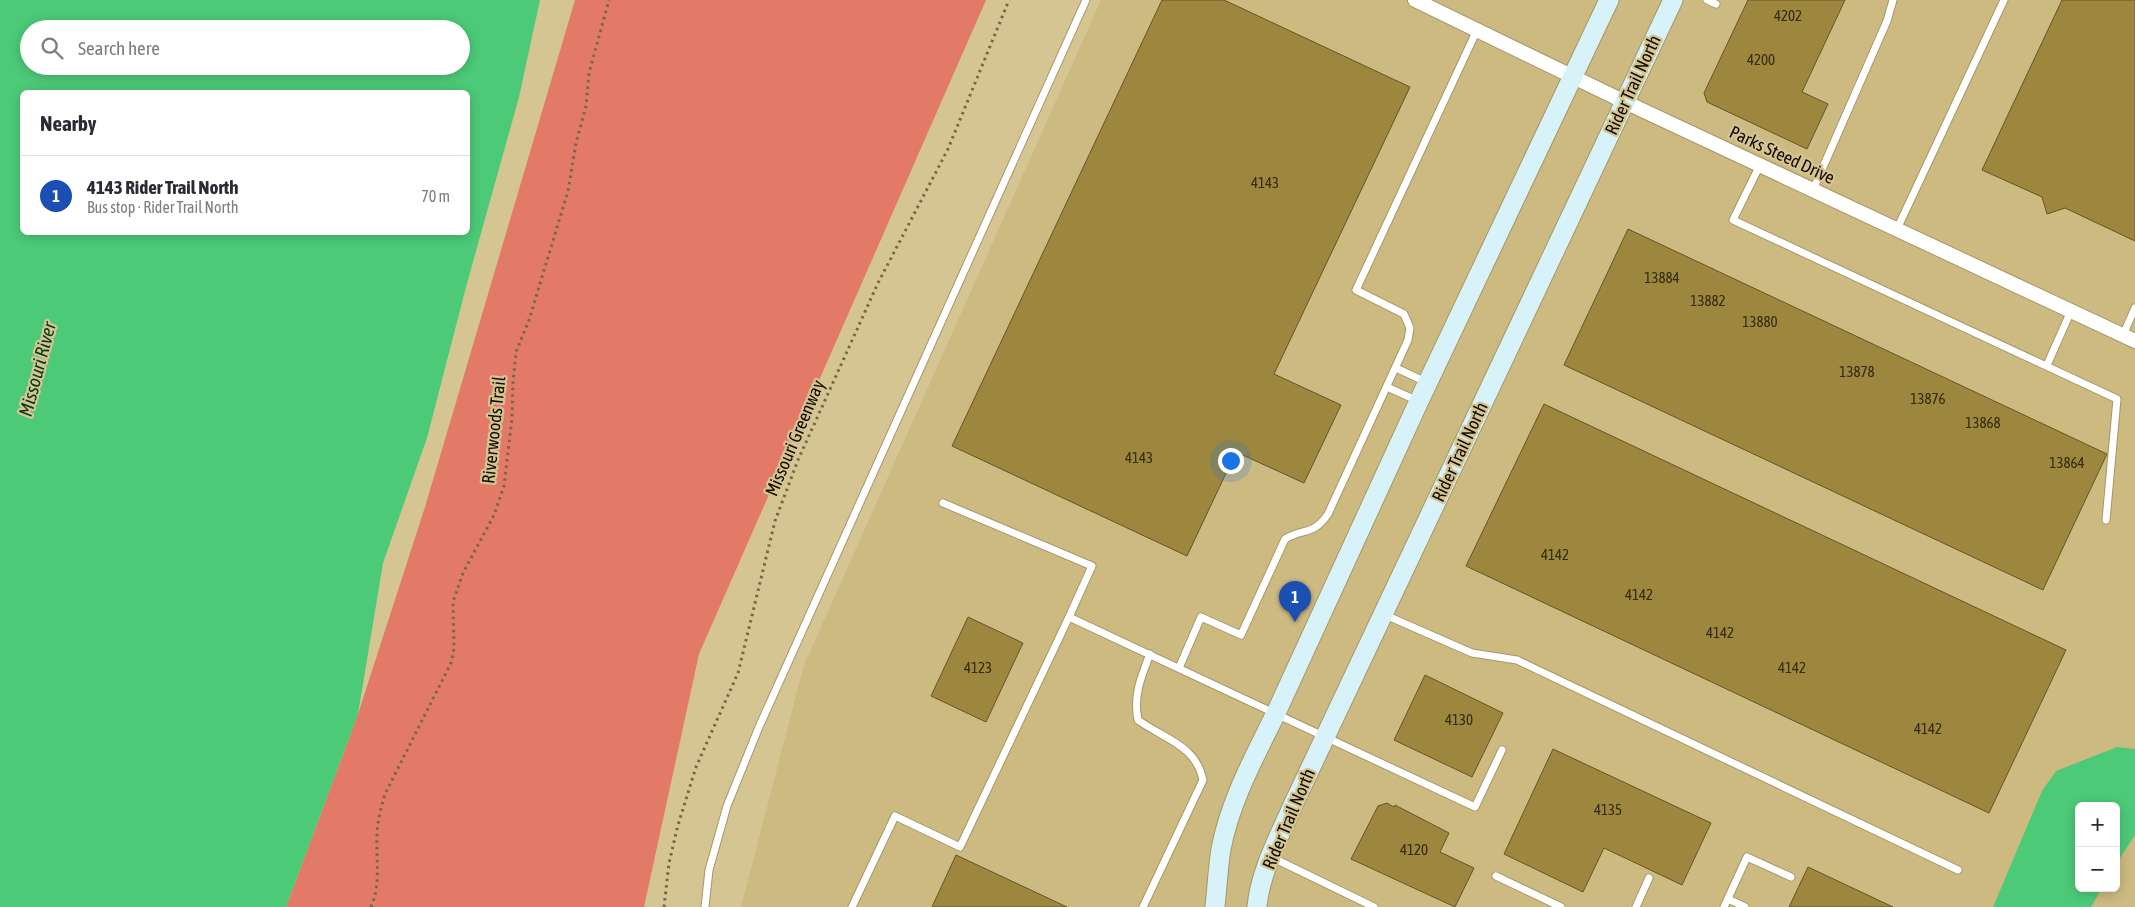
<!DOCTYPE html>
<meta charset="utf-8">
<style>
body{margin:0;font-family:"Asap Condensed",sans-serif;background:#f7f7f7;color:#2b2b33}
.controls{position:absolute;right:15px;bottom:15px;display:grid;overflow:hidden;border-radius:8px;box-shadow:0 2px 12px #0003}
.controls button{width:45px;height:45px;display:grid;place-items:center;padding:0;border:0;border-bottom:1px solid #e1e1e2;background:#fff;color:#2b2b33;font:25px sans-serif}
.you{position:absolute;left:1230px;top:460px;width:18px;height:18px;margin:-12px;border:4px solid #fff;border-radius:50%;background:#1a73e8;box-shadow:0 0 0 8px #1a73e833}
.badge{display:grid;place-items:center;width:32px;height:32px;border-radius:50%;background:#3e4ec2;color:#fff;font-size:16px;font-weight:700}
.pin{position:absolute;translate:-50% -41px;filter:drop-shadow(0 1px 2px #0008)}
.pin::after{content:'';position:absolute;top:26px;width:18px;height:15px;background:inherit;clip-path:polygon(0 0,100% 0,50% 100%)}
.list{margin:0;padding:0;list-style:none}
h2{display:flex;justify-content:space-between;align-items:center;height:65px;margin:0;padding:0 20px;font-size:21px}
h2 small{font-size:16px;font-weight:400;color:#7c7c81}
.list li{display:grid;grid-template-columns:32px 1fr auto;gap:15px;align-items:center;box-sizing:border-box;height:80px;padding:0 20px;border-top:1px solid #e1e1e2}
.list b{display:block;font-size:19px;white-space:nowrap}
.list p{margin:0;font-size:16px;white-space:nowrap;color:#7c7c81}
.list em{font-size:16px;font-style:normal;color:#7c7c81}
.icon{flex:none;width:28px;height:28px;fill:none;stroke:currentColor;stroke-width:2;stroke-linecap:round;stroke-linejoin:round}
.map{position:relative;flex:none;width:2135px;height:907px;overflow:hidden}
.search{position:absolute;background:#fff;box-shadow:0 2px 12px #0003;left:20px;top:20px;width:450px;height:55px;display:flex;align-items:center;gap:12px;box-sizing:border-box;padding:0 18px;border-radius:28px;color:#7c7c81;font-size:19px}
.panel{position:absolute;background:#fff;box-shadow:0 2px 12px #0003;left:20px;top:90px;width:450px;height:145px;border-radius:8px}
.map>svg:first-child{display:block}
</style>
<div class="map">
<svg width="2135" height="907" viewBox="0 0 2135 907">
<rect width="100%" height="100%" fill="#d5c593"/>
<!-- built -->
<path fill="#cdba81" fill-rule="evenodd" d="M 1101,0 L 2135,0 L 2135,907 L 741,907 L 804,665 ZM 2079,806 L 2116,806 L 2116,888 L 2079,888 Z"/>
<!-- green -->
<path fill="#e27a67" d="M 575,0 L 986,0 L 699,654 L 644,907 L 286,907 L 358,714 L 425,507 Z"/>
<!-- water -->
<g fill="#4cca78" fill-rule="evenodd">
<path d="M 0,0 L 540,0 L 519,97 L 466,287 L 427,438 L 383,563 L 358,714 L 286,907 L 0,907 ZM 29,29 L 461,29 L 461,66 L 29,66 ZM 22,92 L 468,92 L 468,232 L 22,232 Z"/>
<path d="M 2117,747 L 2135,749 L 2135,835 L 2116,864 L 2116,806 L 2079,806 L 2079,888 L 2102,888 L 2091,907 L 1993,907 L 2042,791 L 2056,771 Z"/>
</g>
<!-- building -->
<g fill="#9d863d" stroke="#655627">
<path d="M 1162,0 L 1224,0 L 1410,87 L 1274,374 L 1341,405 L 1304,483 L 1236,452 L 1187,556 L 952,446 Z"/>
<path d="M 1748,0 L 1845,0 L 1802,92 L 1828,104 L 1807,149 L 1707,102 L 1704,93 Z"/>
<path d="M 2062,0 L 2135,0 L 2135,241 L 2065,208 L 2047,214 L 2042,197 L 1982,170 Z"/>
<path d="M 1628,229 L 2107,454 L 2043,590 L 1564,365 Z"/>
<path d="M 1544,404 L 2066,650 L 1989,813 L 1466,566 Z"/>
<path d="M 968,617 L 1023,643 L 986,722 L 931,696 Z"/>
<path d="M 1425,675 L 1503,713 L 1472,777 L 1394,740 Z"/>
<path d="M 1553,749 L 1711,823 L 1682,885 L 1604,848 L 1583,892 L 1504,854 Z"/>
<path d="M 1387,803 L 1394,807 L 1395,805 L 1449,833 L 1440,852 L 1474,868 L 1455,907 L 1351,859 L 1378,806 Z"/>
<path d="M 956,855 L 1067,907 L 932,907 Z"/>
<path d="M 1808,867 L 1893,907 L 1789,907 Z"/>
</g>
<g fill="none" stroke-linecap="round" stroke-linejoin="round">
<!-- lane casing -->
<g stroke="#a79767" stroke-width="9">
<g id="lane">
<path d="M 1707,0 L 1716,4"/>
<path d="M 1760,165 L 1733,220 L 2117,399 L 2106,520"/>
<path d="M 1813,190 L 1887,21 L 1893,0"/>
<path d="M 1897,229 L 2004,0"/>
<path d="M 2123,335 L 2135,308"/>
<path d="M 2047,365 L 2071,311"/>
<path d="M 1396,368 L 1428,383"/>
<path d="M 1387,387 L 1418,401"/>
<path d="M 943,503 L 1092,566 L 1069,617 L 1475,807 L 1502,750"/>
<path d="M 1383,614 L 1472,653 L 1517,660 L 1958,870"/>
<path d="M 1179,668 L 1201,617 L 1241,635 L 1285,539 C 1304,527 1312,537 1328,514 L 1408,340 L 1410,328 L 1404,314 L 1356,290 L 1477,30"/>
<path d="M 1271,857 L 1374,907"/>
<path d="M 1496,876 L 1561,907"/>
<path d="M 1728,899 L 1745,907"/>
<path d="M 705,907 L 709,870 L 727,806 L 759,727 L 1086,0"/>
<path d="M 852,907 L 895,816 L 960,847 L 1069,617"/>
<path d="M 1143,907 L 1203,780 C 1196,745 1164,739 1138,720 C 1133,696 1141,677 1150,654"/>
<path d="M 1636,907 L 1649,878"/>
<path d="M 1724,907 L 1747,857 L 1791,877"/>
</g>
</g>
<!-- street casing -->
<g stroke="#a79767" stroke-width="16">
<path id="street" d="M 1415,0 L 1625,102 L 2135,341"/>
</g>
<!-- secondary casing -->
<g stroke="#a79767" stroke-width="21">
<g id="secondary">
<path d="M 1215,907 C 1217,888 1218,868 1221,849 C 1230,801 1255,756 1276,713 L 1419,401 L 1609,0"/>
<path d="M 1257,907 C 1260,872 1279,837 1293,805 L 1673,0"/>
</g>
</g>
<!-- path -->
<g stroke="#736849" stroke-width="3" stroke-dasharray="2.5 4" stroke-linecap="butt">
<path d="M 371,907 C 381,884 376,861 377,836 C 377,822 381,808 385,794 L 451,663 L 454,649 L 453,602 L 463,573 L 494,515 L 504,486 L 512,418 L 513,382 L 516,352 L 529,320 L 568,191 L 576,143 L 586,106 L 589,73 L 609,0"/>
<path d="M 664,907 L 669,863 L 678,825 L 696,767 L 738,673 L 775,521 L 798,460 L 878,283 L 948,149 L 1009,0"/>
</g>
<!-- lane -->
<use href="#lane" stroke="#fff" stroke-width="7"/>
<!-- street -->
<use href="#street" stroke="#fff" stroke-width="14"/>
<!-- secondary -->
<use href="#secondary" stroke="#d7f3f9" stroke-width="19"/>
</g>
<g text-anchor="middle" stroke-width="4.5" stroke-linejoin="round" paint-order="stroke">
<!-- number labels -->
<g font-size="15" fill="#342a0f">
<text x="1788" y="21">4202</text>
<text x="1761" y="65">4200</text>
<text x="1265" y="188">4143</text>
<text x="1662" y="283">13884</text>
<text x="1708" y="306">13882</text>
<text x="1760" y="327">13880</text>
<text x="1857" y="377">13878</text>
<text x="1928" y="404">13876</text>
<text x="1983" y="428">13868</text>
<text x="1139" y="463">4143</text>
<text x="2067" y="468">13864</text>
<text x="1555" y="560">4142</text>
<text x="1639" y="600">4142</text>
<text x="1720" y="638">4142</text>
<text x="978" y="673">4123</text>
<text x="1792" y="673">4142</text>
<text x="1459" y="725">4130</text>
<text x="1928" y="734">4142</text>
<text x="1608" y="815">4135</text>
<text x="1414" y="855">4120</text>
</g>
<!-- street labels -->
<g font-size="18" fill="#110b00" stroke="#d5c593">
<text transform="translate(1633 85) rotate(-65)" y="6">Rider Trail North</text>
<text transform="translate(1782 155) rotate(25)" y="6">Parks Steed Drive</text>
<text transform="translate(494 430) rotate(-84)" y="6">Riverwoods Trail</text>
<text transform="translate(795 438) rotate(-67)" y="6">Missouri Greenway</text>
<text transform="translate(1460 452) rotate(-65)" y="6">Rider Trail North</text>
<text transform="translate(1289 819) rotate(-67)" y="6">Rider Trail North</text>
</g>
<!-- water labels -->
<g font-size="19" font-style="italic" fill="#023819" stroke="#d5c593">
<text transform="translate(37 369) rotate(-75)" y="7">Missouri River</text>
</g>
</g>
</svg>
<div class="controls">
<button>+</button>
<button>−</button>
</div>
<div class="you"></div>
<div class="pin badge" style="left:1295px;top:622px;background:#1a4fb4">1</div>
<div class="search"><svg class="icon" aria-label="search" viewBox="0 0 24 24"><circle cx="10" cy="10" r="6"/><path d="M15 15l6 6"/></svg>Search here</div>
<section class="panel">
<h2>Nearby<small></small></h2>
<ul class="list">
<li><span class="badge" style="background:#1a4fb4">1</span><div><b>4143 Rider Trail North</b><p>Bus stop · Rider Trail North</p></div><em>70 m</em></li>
</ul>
</section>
</div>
